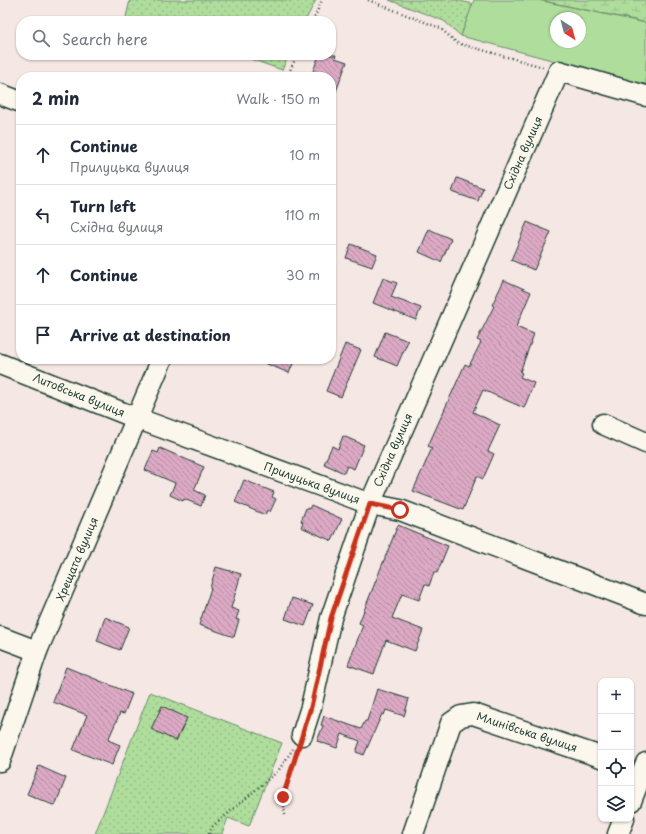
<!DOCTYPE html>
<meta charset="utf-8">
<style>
body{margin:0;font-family:"Playpen Sans",sans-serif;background:#f6f6f7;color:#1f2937}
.controls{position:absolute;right:12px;bottom:12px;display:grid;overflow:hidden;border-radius:8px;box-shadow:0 1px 3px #0004}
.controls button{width:36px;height:36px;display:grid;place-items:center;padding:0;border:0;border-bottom:1px solid #e0e1e3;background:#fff;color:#1f2937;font:20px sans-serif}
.compass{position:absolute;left:550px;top:12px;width:36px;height:36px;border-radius:50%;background:#fff;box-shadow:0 1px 3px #0004;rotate:144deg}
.stop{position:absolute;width:12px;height:12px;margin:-9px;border:3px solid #c8321e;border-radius:50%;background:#fff}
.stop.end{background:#c8321e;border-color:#fff;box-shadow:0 1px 4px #0008}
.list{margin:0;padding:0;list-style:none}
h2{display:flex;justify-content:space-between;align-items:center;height:52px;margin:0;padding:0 16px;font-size:17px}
h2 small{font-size:13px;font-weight:400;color:#747a83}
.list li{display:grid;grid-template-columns:26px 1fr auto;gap:12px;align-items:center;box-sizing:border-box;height:60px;padding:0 16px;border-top:1px solid #e0e1e3}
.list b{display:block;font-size:15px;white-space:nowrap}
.list p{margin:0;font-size:13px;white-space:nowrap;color:#747a83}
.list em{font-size:13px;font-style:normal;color:#747a83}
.icon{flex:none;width:22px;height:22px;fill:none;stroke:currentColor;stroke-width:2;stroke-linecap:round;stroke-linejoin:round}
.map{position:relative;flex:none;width:646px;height:834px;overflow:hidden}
.search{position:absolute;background:#fff;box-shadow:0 1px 3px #0004;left:16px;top:16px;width:320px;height:44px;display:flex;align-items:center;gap:10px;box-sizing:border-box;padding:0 14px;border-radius:16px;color:#747a83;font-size:15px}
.panel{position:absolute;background:#fff;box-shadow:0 1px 3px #0004;left:16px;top:72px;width:320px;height:292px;border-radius:16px}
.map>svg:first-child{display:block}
</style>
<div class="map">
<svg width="646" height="834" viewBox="0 0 646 834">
<defs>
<pattern id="grass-dots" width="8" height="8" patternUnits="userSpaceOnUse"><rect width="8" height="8" fill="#afdd9c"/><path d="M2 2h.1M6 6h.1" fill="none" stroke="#96bf87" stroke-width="1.8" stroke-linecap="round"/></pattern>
<pattern id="wetland-marsh" width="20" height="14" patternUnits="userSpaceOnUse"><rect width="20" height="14" fill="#afdd9c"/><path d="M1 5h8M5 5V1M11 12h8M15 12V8" fill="none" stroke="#96bf87"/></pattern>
<pattern id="building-back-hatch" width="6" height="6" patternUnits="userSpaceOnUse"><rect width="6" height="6" fill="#dca9c4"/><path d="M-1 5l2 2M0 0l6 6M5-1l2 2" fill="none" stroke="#b28ba0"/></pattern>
</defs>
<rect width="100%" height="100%" fill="#f5e7e4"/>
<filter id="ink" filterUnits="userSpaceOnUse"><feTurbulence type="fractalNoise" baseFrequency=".025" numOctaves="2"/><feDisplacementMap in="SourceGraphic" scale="8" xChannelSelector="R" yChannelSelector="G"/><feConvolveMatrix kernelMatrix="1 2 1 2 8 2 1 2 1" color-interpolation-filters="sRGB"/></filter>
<g filter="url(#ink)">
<!-- grass -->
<g fill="url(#grass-dots)" stroke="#678d68">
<path d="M 130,0 L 316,0 L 305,21 L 139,21 L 126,17 Z"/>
<path d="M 389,0 L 456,0 L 473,4 L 461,36 L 444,21 Z"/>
<path d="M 239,55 L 289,55 L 282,70 Z"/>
<path d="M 150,692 L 282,743 L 249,826 L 228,818 L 222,834 L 95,834 Z"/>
</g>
<!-- wetland -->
<path fill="url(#wetland-marsh)" stroke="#678d68" d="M 538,0 L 646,0 L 646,23 L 635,20 Z"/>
<!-- green -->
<path fill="#afdd9c" stroke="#678d68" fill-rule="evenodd" d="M 474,0 L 538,0 L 646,23 L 646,85 L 461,36 ZM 556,18 L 580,18 L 580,42 L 556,42 Z"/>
<!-- building -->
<g fill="url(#building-back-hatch)" stroke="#1f3d34">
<path d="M 319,55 L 336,55 L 335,58 L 347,62 L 332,102 L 331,102 L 331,77 L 311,77 Z"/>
<path d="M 457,178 L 483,188 L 478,201 L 452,192 Z"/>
<path d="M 527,222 L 551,232 L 534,270 L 511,260 Z"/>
<path d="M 429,229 L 451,239 L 441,262 L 419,252 Z"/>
<path d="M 351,244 L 377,254 L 372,267 L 346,258 Z"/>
<path d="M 383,278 L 397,283 L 391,297 L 421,308 L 416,320 L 373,303 Z"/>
<path d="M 504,280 L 531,292 L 516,327 L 534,334 L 520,372 L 522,373 L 520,377 L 534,383 L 524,408 L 483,390 L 473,412 L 500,425 L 488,451 L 494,454 L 483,479 L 477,476 L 463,510 L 413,491 L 432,448 L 428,446 L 465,364 L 469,366 L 481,342 L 477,340 L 494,306 L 492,305 Z"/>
<path d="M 385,332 L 408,341 L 397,366 L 375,357 Z"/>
<path d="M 345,344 L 361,350 L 341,397 L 326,391 Z"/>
<path d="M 255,359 L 295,359 L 289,373 Z"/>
<path d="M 343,436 L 364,445 L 354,469 L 347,466 L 344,473 L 324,464 L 332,446 L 338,449 Z"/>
<path d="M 160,448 L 204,467 L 194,490 L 205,495 L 201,506 L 184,499 L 183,501 L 170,495 L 175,483 L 145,470 L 153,451 L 158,453 Z"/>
<path d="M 244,480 L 274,492 L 272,497 L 276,499 L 270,512 L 267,510 L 265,515 L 235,502 Z"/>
<path d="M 311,505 L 342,519 L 332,541 L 301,527 L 303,522 L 301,521 L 306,508 L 309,509 Z"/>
<path d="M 398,525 L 448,546 L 437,573 L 434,572 L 429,586 L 425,584 L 419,600 L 402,594 L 392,618 L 423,630 L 415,651 L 386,640 L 374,674 L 348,665 L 363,625 L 359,623 Z"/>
<path d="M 216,567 L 241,574 L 231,608 L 239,611 L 236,619 L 239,620 L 234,637 L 199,625 L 211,588 L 210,588 Z"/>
<path d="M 292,598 L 313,605 L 305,626 L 285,619 Z"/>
<path d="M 105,617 L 129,627 L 120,650 L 97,641 Z"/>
<path d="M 66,667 L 132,694 L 124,714 L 120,713 L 108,740 L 120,745 L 112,765 L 73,750 L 87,715 L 53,702 Z"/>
<path d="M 377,689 L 409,699 L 404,716 L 386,710 L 384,715 L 382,714 L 364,755 L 356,752 L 360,741 L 342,734 L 337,748 L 317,741 L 323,726 L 321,725 L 324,716 L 361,729 L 365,721 L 367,721 Z"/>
<path d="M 162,706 L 187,718 L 176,741 L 151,729 Z"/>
<path d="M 39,766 L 66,778 L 55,806 L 27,794 Z"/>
</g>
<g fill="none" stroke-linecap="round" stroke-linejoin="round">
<!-- minor casing -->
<g stroke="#1f3d34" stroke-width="23">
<g id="minor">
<path d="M 0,94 L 21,102"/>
<path d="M 0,364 L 136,418 L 370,504 L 400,510 L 646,604"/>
<path d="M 603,424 L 646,443"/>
<path d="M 0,637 L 37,651"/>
<path d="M 302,735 L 311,707 L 331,618 L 370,504 L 559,71 L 646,96"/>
<path d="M 0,761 L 37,651 L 162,359"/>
<path d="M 631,801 L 646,763"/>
<path d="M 413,834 L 451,723 L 461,716 L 473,714 L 601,757"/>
<path d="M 618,834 L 624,819"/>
</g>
</g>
<!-- path -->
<g stroke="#1f3d34" stroke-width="2.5" stroke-dasharray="1 3" stroke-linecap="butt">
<path d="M 368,0 L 440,28 L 457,43 L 543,67"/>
<path d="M 313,21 L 322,0"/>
<path d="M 287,77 L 297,55"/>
<path d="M 285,815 L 283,797 L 297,751"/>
<path d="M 209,834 L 212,827 L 278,771 L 293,749"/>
</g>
<!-- minor -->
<use href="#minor" stroke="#fbf7ec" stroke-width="20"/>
</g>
</g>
<g fill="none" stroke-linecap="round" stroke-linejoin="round" filter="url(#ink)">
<!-- route -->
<path stroke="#c8321e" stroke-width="5" d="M 283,797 L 311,707 L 331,618 L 370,504 L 400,510"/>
</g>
<g text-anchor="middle" stroke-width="3" stroke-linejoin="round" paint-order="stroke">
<!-- street labels -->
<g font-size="11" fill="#1f3d34" stroke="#fbf7ec">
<text transform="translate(523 153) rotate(-66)" y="4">Східна вулиця</text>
<text transform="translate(79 395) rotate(22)" y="4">Литовська вулиця</text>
<text transform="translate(393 450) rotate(-66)" y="4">Східна вулиця</text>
<text transform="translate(312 483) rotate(20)" y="4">Прилуцька вулиця</text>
<text transform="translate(77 559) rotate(-67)" y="4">Хрещата вулиця</text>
<text transform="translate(527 732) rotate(18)" y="4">Млинівська вулиця</text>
</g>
</g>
</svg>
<div class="controls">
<button>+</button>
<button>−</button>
<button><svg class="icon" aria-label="locate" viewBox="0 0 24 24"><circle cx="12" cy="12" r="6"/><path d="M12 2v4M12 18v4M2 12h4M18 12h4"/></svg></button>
<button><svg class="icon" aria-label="layers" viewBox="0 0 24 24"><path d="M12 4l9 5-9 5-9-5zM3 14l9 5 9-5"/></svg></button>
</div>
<svg class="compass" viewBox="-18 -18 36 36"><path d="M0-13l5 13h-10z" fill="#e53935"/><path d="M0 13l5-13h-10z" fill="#747a83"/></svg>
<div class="stop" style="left:400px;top:510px"></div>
<div class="stop end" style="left:283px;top:797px"></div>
<div class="search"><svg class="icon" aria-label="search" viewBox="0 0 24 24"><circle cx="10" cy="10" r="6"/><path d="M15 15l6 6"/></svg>Search here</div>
<section class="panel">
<h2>2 min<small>Walk · 150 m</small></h2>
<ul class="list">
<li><svg class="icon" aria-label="ahead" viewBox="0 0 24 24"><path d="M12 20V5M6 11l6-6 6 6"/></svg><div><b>Continue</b><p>Прилуцька вулиця</p></div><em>10 m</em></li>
<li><svg class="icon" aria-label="left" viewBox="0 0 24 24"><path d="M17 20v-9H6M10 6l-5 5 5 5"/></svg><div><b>Turn left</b><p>Східна вулиця</p></div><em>110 m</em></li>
<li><svg class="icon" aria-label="ahead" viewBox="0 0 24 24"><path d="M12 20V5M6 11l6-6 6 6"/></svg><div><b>Continue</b></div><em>30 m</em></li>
<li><svg class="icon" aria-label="arrive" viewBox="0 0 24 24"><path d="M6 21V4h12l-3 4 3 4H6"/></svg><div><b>Arrive at destination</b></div></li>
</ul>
</section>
</div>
